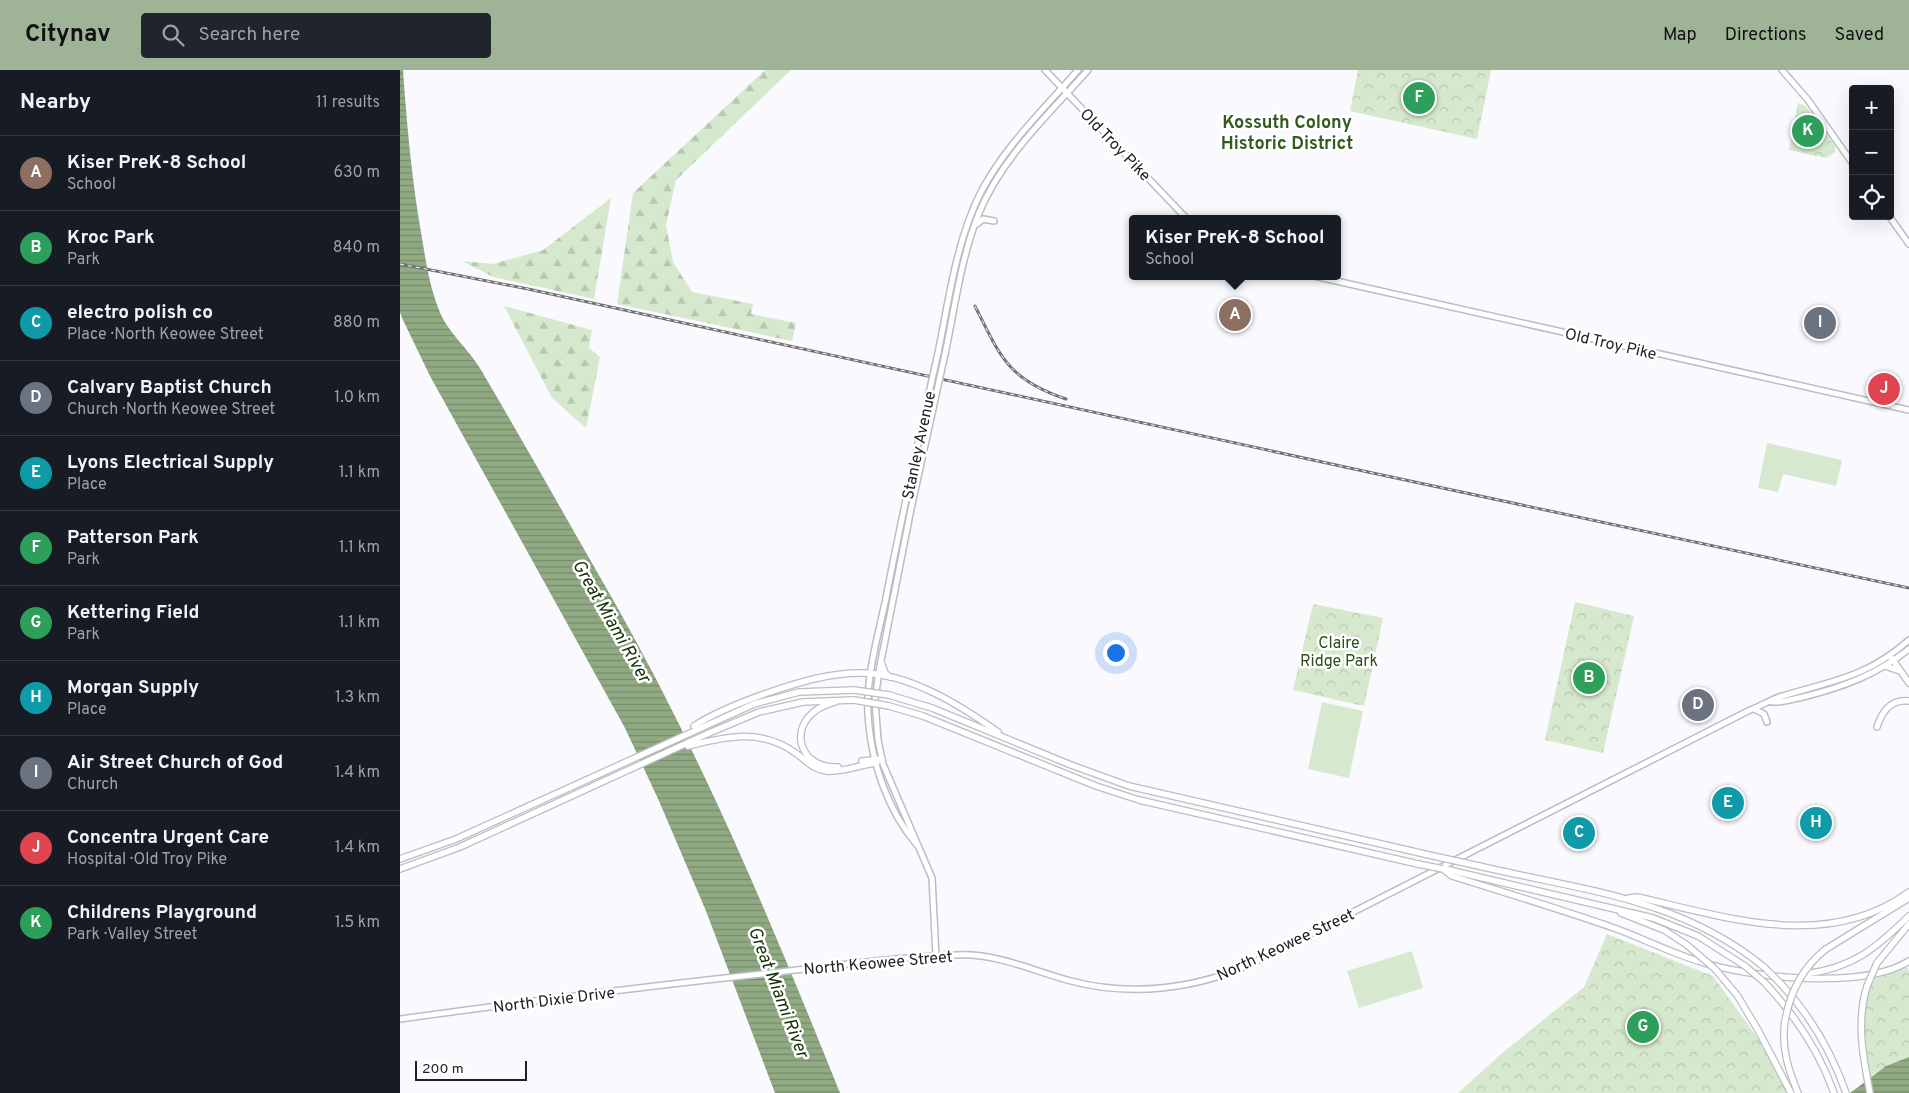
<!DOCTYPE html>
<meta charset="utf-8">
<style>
body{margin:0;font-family:Overpass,sans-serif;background:#20242c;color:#f1f3f6}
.controls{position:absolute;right:15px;top:15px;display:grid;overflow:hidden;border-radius:5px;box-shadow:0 5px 20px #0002}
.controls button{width:45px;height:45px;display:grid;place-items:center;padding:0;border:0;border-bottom:1px solid #363941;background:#171b24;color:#f1f3f6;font:25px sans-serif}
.scale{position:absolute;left:15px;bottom:12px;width:112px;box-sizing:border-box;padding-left:5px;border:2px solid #212123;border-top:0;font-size:14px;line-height:18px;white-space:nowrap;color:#212123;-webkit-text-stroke:4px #fff;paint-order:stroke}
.you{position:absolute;left:715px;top:582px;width:18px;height:18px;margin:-12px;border:4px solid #fff;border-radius:50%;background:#1a73e8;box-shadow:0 0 0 8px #1a73e833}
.badge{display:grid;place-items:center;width:32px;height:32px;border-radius:50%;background:#9fb397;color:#fff;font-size:16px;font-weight:700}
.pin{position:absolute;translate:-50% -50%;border:2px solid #fff;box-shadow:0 1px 5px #0006}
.popup{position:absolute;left:729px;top:145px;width:212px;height:65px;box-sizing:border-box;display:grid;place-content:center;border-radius:5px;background:#171b24;filter:drop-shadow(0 1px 4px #0005);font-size:16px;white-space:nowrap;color:#9ea1a6}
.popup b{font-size:19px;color:#f1f3f6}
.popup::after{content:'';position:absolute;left:50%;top:100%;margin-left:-10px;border:10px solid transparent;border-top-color:#171b24}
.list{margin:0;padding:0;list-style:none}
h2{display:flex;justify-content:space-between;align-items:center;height:65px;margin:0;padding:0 20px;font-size:21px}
h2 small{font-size:16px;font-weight:400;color:#9ea1a6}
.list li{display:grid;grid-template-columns:32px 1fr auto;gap:15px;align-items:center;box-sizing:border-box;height:75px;padding:0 20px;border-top:1px solid #363941}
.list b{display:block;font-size:19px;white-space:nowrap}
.list p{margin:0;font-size:16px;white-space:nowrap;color:#9ea1a6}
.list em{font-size:16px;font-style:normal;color:#9ea1a6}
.icon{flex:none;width:28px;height:28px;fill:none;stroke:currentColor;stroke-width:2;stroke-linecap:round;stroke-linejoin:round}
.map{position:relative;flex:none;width:1509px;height:1023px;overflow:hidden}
header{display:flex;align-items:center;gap:30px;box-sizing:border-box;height:70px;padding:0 25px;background:#9fb397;color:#111}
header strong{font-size:24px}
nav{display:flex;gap:28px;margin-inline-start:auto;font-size:18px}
.search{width:350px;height:45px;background:#20242c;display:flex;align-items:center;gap:12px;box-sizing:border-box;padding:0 18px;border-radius:5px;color:#9ea1a6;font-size:19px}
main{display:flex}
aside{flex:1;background:#171b24}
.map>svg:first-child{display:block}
</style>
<header>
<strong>Citynav</strong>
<div class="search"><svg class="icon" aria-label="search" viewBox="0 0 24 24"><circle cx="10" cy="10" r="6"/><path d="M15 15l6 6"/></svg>Search here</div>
<nav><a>Map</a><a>Directions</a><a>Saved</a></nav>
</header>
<main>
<aside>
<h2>Nearby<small>11 results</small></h2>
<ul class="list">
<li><span class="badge" style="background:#8d6e63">A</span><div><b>Kiser PreK-8 School</b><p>School</p></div><em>630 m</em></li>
<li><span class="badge" style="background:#2e9e5b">B</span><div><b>Kroc Park</b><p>Park</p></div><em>840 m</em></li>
<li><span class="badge" style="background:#0f9aa8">C</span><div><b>electro polish co</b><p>Place · North Keowee Street</p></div><em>880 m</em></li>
<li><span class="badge" style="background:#6b7280">D</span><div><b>Calvary Baptist Church</b><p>Church · North Keowee Street</p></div><em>1.0 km</em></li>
<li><span class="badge" style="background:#0f9aa8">E</span><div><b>Lyons Electrical Supply</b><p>Place</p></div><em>1.1 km</em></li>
<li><span class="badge" style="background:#2e9e5b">F</span><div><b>Patterson Park</b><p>Park</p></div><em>1.1 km</em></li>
<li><span class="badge" style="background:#2e9e5b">G</span><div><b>Kettering Field</b><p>Park</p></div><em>1.1 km</em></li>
<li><span class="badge" style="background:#0f9aa8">H</span><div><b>Morgan Supply</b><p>Place</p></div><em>1.3 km</em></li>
<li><span class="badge" style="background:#6b7280">I</span><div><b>Air Street Church of God</b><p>Church</p></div><em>1.4 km</em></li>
<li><span class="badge" style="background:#e0444e">J</span><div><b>Concentra Urgent Care</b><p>Hospital · Old Troy Pike</p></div><em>1.4 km</em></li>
<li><span class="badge" style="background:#2e9e5b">K</span><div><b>Childrens Playground</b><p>Park · Valley Street</p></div><em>1.5 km</em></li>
</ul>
</aside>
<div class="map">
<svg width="1509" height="1023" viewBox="0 0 1509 1023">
<defs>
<pattern id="forest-firs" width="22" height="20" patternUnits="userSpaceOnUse" patternTransform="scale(1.25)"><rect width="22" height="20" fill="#d6e9ce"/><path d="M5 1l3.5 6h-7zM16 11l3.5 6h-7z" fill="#b7c8b1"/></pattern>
<pattern id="park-crowns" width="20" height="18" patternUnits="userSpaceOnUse" patternTransform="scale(1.25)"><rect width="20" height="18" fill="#d6e9ce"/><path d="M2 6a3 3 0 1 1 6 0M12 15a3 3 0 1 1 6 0" fill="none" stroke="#b7c8b1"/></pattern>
<pattern id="water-rules" width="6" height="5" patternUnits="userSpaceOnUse" patternTransform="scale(1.25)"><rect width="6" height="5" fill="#90ab83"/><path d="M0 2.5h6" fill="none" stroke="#758b6b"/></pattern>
</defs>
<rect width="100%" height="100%" fill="#f9f9fe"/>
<!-- green -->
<g fill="#d6e9ce">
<path d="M 1367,373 L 1442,390 L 1436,416 L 1383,404 L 1378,422 L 1358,418 Z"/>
<path d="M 922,632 L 963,641 L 949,708 L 908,699 Z"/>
<path d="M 1012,881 L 1023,918 L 959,938 L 947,901 Z"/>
</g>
<!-- forest -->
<g fill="url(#forest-firs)">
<path d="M 365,0 L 391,0 L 276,110 L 266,155 L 273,192 L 292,222 L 353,234 L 351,244 L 396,253 L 392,271 L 217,234 L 233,123 Z"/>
<path d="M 211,128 L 194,229 L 93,207 L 62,191 L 93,194 L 143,180 Z"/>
<path d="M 104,236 L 192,260 L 189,278 L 200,287 L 186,358 L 152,328 Z"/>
</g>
<!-- park -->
<g fill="url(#park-crowns)">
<path d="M 958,0 L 1091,0 L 1077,69 L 950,41 Z"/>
<path d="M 1398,33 L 1406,36 L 1435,76 L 1435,82 L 1426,88 L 1389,80 Z"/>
<path d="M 1175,532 L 1234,546 L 1203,683 L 1145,670 Z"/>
<path d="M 913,534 L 983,548 L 964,636 L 893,620 Z"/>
<path d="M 1207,864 L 1313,906 L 1395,1020 L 1389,1023 L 1058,1023 L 1100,985 L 1184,917 Z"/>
<path d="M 1506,893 L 1509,902 L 1509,987 L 1486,996 L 1467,1009 L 1461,945 L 1471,904 L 1477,908 Z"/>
</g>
<!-- water -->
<g fill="url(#water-rules)">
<path d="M 0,0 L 3,0 C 7,57 12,112 22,168 C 26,193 30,217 39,240 C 47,262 69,279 81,300 C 127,378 171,457 216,535 C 305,693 373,856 440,1023 L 375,1023 L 306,841 L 259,731 L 225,658 L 30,306 L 2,248 L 0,242 Z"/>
<path d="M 1509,987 L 1509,1023 L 1450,1023 L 1486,996 Z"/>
</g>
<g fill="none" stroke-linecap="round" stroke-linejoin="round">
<!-- major casing -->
<g stroke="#bcbdc3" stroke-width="8">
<g id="major">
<path d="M 645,0 L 787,149"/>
<path d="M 1382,0 L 1408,30 L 1453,94"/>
<path d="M 1489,146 L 1509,174"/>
<path d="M 577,154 L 583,149 L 594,151"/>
<path d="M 914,206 L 1509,340"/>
<path d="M 538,283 C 549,230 556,171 581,122 C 605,76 644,39 678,0"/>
<path d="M 545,284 C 555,237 561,187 579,143 C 602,87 649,44 688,0"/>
<path d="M 536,325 L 511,439 L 479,601 L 475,630 L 478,670 L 483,694 L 532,808 L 536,886"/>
<path d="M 1372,632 C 1382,633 1393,629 1403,627 C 1443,617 1476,605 1509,579"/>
<path d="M 1354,639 L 1364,644 L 1367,652"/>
<path d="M 517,775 C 487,740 471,691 468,645 C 466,606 478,566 486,528 C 499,460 514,392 529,323"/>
<path d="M 0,949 C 123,932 247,916 371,903 C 433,896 495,887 557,885 C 597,883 633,901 671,911 C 731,927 797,919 853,893 L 1348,641 C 1358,637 1369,631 1379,627 C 1431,611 1466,608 1509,570"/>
</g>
</g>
<!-- highway casing -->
<g stroke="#bcbdc3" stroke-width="8">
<g id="highway">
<path d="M 1490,586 L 1509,613"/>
<path d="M 481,592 L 485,603 L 490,607"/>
<path d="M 1485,596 L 1500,601"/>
<path d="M 489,625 L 532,638 L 671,695 L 729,716 L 1029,785"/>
<path d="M 435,632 C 385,644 393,699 438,697"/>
<path d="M 489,636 L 523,646 L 696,716 L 739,730 L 1018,794"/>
<path d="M 294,656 C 317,641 344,631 370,622 C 400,612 429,603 460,603 C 509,603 560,635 598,662"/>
<path d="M 1477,657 C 1482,642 1490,629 1509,631"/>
<path d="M 288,676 C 325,667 360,658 394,682 C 405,689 412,699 426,701 C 441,703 460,695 475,693 L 482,689"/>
<path d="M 462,691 L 482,689"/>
<path d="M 0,789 L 56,769 L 354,634 L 399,622 L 454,620"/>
<path d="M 1079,796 C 1181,820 1280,828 1364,897"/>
<path d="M 0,799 L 60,777 L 309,663 L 359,642 L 403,632 L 454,630"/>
<path d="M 1043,799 L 1052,806 C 1106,823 1160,839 1214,858 C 1242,868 1269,882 1298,891 C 1348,908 1463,920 1509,891"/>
<path d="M 1045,799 L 1253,848 L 1298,866 L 1345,896"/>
<path d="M 1229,828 L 1237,827 C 1326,847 1427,882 1509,822"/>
<path d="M 1221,843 L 1264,860 L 1287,875"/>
<path d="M 1426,879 L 1509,828"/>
<path d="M 1477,893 L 1509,854"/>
<path d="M 1405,904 C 1453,898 1475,879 1509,846"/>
<path d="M 1364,912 C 1395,945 1419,980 1434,1023"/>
<path d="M 1381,914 C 1410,945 1432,983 1446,1023"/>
<path d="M 1467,916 C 1456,952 1463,987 1470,1023"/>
<path d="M 1337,925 L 1358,960 L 1391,1023"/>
<path d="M 1385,951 C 1381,977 1388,999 1398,1023"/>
</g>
</g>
<!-- major -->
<use href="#major" stroke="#fff" stroke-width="5"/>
<!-- highway -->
<use href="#highway" stroke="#fff" stroke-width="5.5"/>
<!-- rail casing -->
<g stroke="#727275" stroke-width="3">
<g id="rail">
<path d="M 0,194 L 128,219 L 968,402 L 1509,518"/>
<path d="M 575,236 C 601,288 608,309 666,329"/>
</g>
</g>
<!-- rail -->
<use href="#rail" stroke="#fff" stroke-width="1" stroke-dasharray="4" stroke-linecap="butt"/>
<!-- major-bridge casing -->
<g stroke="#bcbdc3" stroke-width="8" stroke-linecap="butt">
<g id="major-bridge">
<path d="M 529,323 L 538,283"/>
<path d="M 536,325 L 545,284"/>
</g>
</g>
<!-- highway-bridge casing -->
<g stroke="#bcbdc3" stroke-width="8" stroke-linecap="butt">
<g id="highway-bridge">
<path d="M 454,620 L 489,625"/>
<path d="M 454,630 L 489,636"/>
<path d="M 1029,785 L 1079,796"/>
<path d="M 1018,794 L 1043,799"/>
<path d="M 1287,875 L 1315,899 L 1337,925"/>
<path d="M 1345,896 L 1364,912"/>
<path d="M 1364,897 L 1381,914"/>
<path d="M 1467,916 L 1477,893"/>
<path d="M 1385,951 C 1390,922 1403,897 1426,879"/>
</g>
</g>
<!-- major-bridge -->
<use href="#major-bridge" stroke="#fff" stroke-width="5"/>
<!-- highway-bridge -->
<use href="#highway-bridge" stroke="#fff" stroke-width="5.5"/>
</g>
<g text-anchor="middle" stroke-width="5" stroke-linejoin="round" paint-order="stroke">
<!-- street labels -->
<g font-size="16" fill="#212123" stroke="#fff">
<text transform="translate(716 74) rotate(46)" y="6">Old Troy Pike</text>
<text transform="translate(1211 273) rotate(13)" y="6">Old Troy Pike</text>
<text transform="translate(518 375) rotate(-78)" y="6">Stanley Avenue</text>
<text transform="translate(885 874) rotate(-25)" y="6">North Keowee Street</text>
<text transform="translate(478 892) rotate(-5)" y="6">North Keowee Street</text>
<text transform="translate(154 929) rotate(-7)" y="6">North Dixie Drive</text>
</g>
<!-- park labels -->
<g font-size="16" fill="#2a4e16" stroke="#fff">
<text x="939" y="578">Claire<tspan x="939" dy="18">Ridge Park</tspan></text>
</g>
<!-- neighbourhood labels -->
<g font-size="18" font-weight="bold" fill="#345b1f" stroke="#fff">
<text x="887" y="58">Kossuth Colony<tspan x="887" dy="21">Historic District</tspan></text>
</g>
<!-- water labels -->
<g font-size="18" font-style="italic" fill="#173207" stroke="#fff">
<text transform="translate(212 551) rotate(60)" y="6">Great Miami River</text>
<text transform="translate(379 922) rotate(69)" y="6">Great Miami River</text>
</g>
</g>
</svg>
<div class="controls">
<button>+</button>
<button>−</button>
<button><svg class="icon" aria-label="locate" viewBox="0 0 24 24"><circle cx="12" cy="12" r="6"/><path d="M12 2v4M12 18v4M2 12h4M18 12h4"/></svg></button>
</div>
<div class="scale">200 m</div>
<div class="you"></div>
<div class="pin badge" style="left:835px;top:245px;background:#8d6e63">A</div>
<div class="popup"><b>Kiser PreK-8 School</b>School</div>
<div class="pin badge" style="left:1189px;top:608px;background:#2e9e5b">B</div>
<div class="pin badge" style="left:1179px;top:763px;background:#0f9aa8">C</div>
<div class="pin badge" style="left:1298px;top:635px;background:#6b7280">D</div>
<div class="pin badge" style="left:1328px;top:733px;background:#0f9aa8">E</div>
<div class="pin badge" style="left:1019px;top:28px;background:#2e9e5b">F</div>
<div class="pin badge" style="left:1243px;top:957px;background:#2e9e5b">G</div>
<div class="pin badge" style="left:1416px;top:753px;background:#0f9aa8">H</div>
<div class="pin badge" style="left:1420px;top:253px;background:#6b7280">I</div>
<div class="pin badge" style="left:1484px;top:319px;background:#e0444e">J</div>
<div class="pin badge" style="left:1408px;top:61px;background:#2e9e5b">K</div>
</div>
</main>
